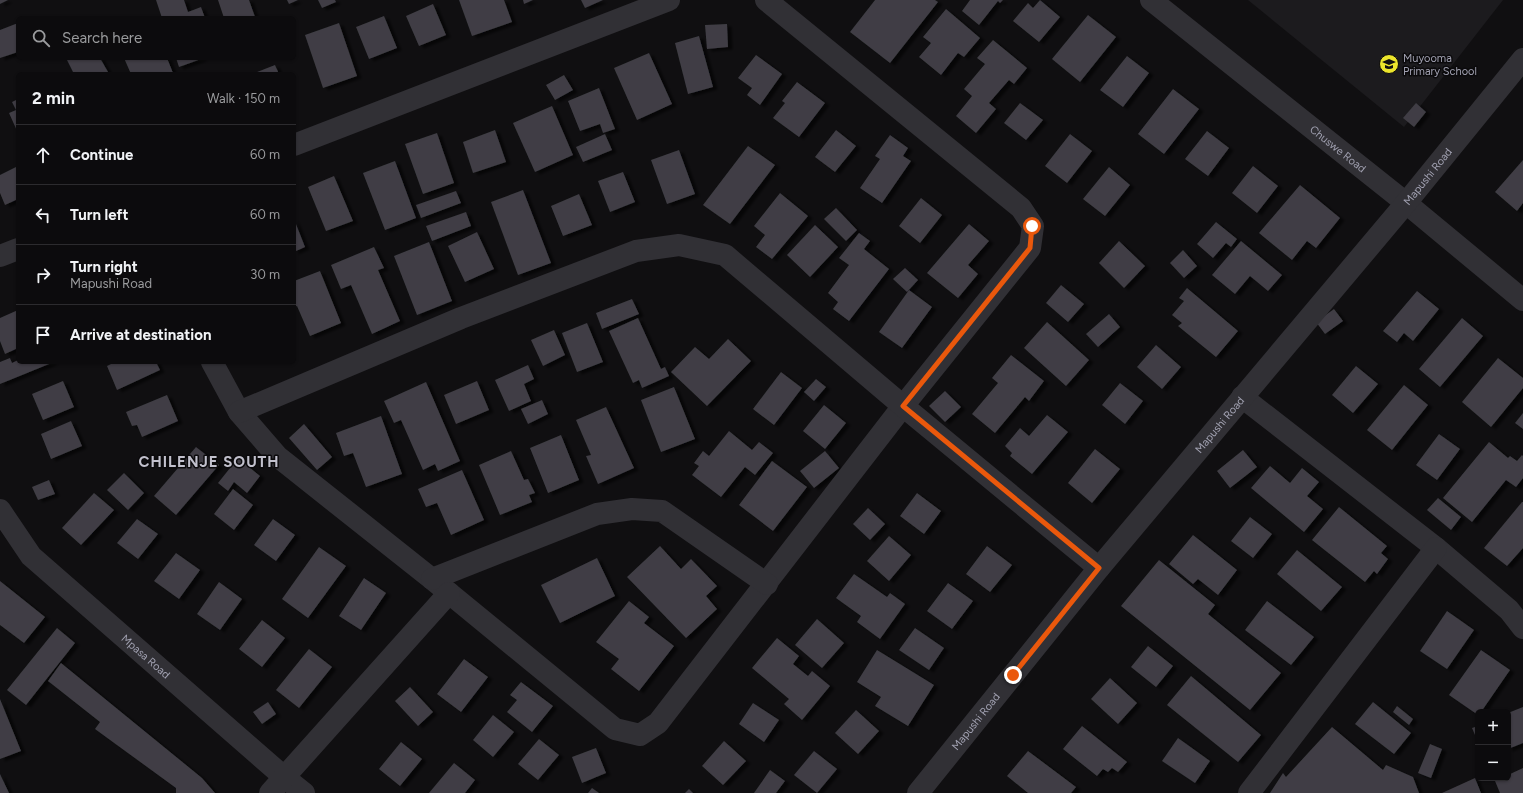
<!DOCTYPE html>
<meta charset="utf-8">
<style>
body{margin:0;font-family:Figtree,sans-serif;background:#1a191b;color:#f1f3f6}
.controls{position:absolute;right:12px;bottom:12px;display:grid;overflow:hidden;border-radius:6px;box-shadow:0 1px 3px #0004}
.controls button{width:36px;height:36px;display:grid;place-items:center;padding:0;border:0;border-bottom:1px solid #2c2b2e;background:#0c0b0d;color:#f1f3f6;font:20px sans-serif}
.stop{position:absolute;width:12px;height:12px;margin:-9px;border:3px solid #ea580c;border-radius:50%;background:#fff}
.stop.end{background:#ea580c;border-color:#fff;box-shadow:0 1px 4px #0008}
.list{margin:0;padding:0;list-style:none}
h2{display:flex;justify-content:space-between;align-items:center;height:52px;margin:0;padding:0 16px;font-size:17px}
h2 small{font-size:13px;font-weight:400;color:#9a9b9d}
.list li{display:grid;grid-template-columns:26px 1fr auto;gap:12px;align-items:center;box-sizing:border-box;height:60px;padding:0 16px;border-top:1px solid #2c2b2e}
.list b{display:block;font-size:15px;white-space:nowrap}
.list p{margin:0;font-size:13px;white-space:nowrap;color:#9a9b9d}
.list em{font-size:13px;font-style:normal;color:#9a9b9d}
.icon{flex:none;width:22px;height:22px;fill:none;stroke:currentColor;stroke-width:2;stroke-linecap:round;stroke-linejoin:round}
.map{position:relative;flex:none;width:1523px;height:793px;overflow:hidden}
.search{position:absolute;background:#0c0b0d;box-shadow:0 1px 3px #0004;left:16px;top:16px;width:280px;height:44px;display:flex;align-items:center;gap:10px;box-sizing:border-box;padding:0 14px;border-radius:6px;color:#9a9b9d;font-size:15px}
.panel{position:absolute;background:#0c0b0d;box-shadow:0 1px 3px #0004;left:16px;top:72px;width:280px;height:292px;border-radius:6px}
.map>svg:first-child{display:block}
</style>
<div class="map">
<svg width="1523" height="793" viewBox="0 0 1523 793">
<defs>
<filter id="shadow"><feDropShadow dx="4.5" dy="2.5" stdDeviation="1" flood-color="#0009"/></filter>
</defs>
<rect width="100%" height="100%" fill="#100f11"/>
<!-- built -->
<path fill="#1c1b1e" d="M 1248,0 L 1503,0 L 1404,127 Z"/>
<!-- building -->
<g fill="#3f3e44" filter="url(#shadow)">
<path d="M 0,0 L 8,0 L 0,4 Z"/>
<path d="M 156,0 L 184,0 L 188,12 L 201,7 L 205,18 L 162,18 Z"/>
<path d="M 218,0 L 249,0 L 255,17 L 252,18 L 224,18 Z"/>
<path d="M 287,0 L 298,0 L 289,4 Z"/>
<path d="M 318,0 L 335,0 L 336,2 L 322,8 Z"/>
<path d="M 459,0 L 504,0 L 512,22 L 472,36 Z"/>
<path d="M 523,0 L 533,0 L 524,4 Z"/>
<path d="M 581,0 L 603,0 L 585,8 Z"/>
<path d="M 875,0 L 935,0 L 938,2 L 890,63 L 850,32 Z"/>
<path d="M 970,0 L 1003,0 L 1000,3 L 998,1 L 979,25 L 962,11 Z"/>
<path d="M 1040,0 L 1060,17 L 1039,42 L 1013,21 L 1028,3 L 1033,8 Z"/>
<path d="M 433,4 L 446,35 L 419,46 L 406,16 Z"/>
<path d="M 946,9 L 980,38 L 964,57 L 958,53 L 941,75 L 919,57 L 931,43 L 923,37 Z"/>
<path d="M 1088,15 L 1116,37 L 1080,82 L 1052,59 Z"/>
<path d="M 384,16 L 397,48 L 369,59 L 356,27 Z"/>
<path d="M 18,23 L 18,52 L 0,58 L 0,30 Z"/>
<path d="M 339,23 L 357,76 L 323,88 L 305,35 Z"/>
<path d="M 727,24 L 728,47 L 707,49 L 705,25 Z"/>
<path d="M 699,36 L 713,87 L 688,94 L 675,43 Z"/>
<path d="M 993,40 L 1027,68 L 1014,84 L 1009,80 L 989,103 L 996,109 L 976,133 L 956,116 L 972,96 L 964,89 L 985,64 L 977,58 Z"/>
<path d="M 649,53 L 672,104 L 637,120 L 614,68 Z"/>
<path d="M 756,55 L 782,74 L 760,105 L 747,95 L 752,88 L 738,78 Z"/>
<path d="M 1127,56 L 1149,73 L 1123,107 L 1100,90 Z"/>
<path d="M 66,58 L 100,58 L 108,72 L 105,74 L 74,74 Z"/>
<path d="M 124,58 L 167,58 L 173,73 L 170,74 L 131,74 Z"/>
<path d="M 176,58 L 204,58 L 179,67 Z"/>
<path d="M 275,65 L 279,74 L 252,74 Z"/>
<path d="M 564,75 L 573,90 L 555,100 L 546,85 Z"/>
<path d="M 797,82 L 825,103 L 799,137 L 773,118 L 785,103 L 782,101 Z"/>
<path d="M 599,88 L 615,129 L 603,133 L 600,124 L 580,131 L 568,101 Z"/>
<path d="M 1173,89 L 1199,109 L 1164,154 L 1138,134 Z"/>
<path d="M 18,99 L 18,133 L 9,113 L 16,110 L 12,102 Z"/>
<path d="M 1020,103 L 1043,120 L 1026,140 L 1004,123 Z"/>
<path d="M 1416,103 L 1426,112 L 1414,127 L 1403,118 Z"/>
<path d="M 552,106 L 573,155 L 535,172 L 513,123 Z"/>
<path d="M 495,130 L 506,162 L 473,173 L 463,142 Z"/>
<path d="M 836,130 L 856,146 L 835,172 L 815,157 Z"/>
<path d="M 1207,131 L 1229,148 L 1208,176 L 1185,159 Z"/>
<path d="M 437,133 L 454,183 L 423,194 L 405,144 Z"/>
<path d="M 605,134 L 612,150 L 583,162 L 576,147 Z"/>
<path d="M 1070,134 L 1092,151 L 1067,183 L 1045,166 Z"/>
<path d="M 890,135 L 908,148 L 903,156 L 911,161 L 882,203 L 860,188 L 880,159 L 875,156 Z"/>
<path d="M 748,146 L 775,165 L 730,224 L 703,205 Z"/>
<path d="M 679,150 L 695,194 L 667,204 L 651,160 Z"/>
<path d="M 1523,160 L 1523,203 L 1517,211 L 1495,192 Z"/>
<path d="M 395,161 L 416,218 L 385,230 L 363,173 Z"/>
<path d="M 18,166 L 18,199 L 5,205 L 0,193 L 0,175 Z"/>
<path d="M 1253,166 L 1278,186 L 1257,213 L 1232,193 Z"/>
<path d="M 1109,167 L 1130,185 L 1105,216 L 1083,199 Z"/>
<path d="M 623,172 L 635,202 L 610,212 L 598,181 Z"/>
<path d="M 334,176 L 353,221 L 326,231 L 308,187 Z"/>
<path d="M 1300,185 L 1340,218 L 1316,248 L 1307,241 L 1292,260 L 1259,233 Z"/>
<path d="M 523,190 L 551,263 L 518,275 L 491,202 Z"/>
<path d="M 456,191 L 461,203 L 421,218 L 416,205 Z"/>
<path d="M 780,193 L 808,216 L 772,259 L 756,247 L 765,235 L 754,226 Z"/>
<path d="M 579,194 L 592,225 L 563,236 L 551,206 Z"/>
<path d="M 921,198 L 942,215 L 920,243 L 899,226 Z"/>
<path d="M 836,208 L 857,230 L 846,241 L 824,219 Z"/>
<path d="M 466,212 L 471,226 L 432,241 L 426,226 Z"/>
<path d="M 294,219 L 305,247 L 294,252 Z"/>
<path d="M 1216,222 L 1237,239 L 1231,247 L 1226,243 L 1213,258 L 1197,244 Z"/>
<path d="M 969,224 L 989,241 L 968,265 L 978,274 L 958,298 L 927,273 Z"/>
<path d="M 815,225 L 838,247 L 810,277 L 787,255 Z"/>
<path d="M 477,232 L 494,269 L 465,282 L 448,246 Z"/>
<path d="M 859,233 L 870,241 L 864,249 L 889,269 L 849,321 L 833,309 L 838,302 L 828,293 L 849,265 L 839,258 Z"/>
<path d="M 1119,241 L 1145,266 L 1124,288 L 1099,263 Z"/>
<path d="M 1241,241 L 1282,275 L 1268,291 L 1250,276 L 1235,294 L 1212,275 Z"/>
<path d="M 429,242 L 452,301 L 417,315 L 394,256 Z"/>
<path d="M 374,247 L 384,268 L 378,270 L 400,321 L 372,334 L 351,285 L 341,289 L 331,265 Z"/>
<path d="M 1183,250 L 1197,266 L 1184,278 L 1170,263 Z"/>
<path d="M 905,268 L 918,280 L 907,292 L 893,279 Z"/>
<path d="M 320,271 L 341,323 L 310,336 L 297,306 L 294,307 L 294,281 Z"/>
<path d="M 1061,285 L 1084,304 L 1068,322 L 1046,303 Z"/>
<path d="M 1187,288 L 1238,331 L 1216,357 L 1178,326 L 1182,323 L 1172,315 L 1184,301 L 1179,298 Z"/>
<path d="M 909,290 L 932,307 L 902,348 L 879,332 Z"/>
<path d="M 1417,291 L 1439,309 L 1413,341 L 1404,333 L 1397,342 L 1383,331 Z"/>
<path d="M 632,299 L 639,314 L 602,329 L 596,313 Z"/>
<path d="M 1334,309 L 1343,321 L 1325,334 L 1316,322 Z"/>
<path d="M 18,310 L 18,348 L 5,354 L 0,341 L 0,318 Z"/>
<path d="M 1109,314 L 1120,327 L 1098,347 L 1086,334 Z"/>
<path d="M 638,318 L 661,369 L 665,367 L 669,376 L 642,388 L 639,380 L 633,383 L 609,331 Z"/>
<path d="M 1462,318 L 1483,336 L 1440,387 L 1419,369 Z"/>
<path d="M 1047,322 L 1089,360 L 1066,386 L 1024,348 Z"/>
<path d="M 587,323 L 603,362 L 577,372 L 562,333 Z"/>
<path d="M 554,330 L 565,355 L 543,366 L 531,340 Z"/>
<path d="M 728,339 L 751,361 L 707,406 L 671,372 L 695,347 L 709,359 Z"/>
<path d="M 1156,345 L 1181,367 L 1162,389 L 1137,367 Z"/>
<path d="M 1011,355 L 1044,381 L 1029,401 L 1025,397 L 995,433 L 972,414 L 998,383 L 992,378 Z"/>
<path d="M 10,358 L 12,363 L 18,360 L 18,362 L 54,362 L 0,384 L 0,362 Z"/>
<path d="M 1498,358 L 1523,378 L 1523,388 L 1491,427 L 1462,402 Z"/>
<path d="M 115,362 L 156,362 L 160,370 L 117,390 L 107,366 Z"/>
<path d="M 528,365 L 534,379 L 524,384 L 531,401 L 509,411 L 495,380 Z"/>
<path d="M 1356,366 L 1378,384 L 1353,413 L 1332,395 Z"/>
<path d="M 781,372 L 802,388 L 774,425 L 753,409 Z"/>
<path d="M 816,379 L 826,387 L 814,401 L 804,392 Z"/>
<path d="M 63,381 L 74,407 L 43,420 L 32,394 Z"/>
<path d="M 477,381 L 489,410 L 456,424 L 444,395 Z"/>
<path d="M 426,382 L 460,461 L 438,471 L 435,464 L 423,470 L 401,420 L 394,423 L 384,401 Z"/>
<path d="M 1120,383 L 1143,401 L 1125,424 L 1102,405 Z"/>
<path d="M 1404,385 L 1428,405 L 1392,450 L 1367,430 Z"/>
<path d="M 674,387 L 695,439 L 661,452 L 641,400 Z"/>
<path d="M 945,391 L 961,407 L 945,422 L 929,406 Z"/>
<path d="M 167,395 L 178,421 L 142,437 L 137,425 L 132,426 L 126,412 Z"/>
<path d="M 542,400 L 548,414 L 528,424 L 521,409 Z"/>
<path d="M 824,405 L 846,423 L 825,449 L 803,431 Z"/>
<path d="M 606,407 L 634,468 L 598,484 L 586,456 L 591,455 L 576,420 Z"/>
<path d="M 1523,413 L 1523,429 L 1515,423 Z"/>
<path d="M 1047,415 L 1068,432 L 1032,474 L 1010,456 L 1012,453 L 1005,446 L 1020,428 L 1029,436 Z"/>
<path d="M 381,416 L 402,474 L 366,487 L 353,453 L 344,456 L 336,433 Z"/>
<path d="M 71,421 L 82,446 L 51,459 L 41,434 Z"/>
<path d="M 304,424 L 332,457 L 317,470 L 289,438 Z"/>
<path d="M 729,431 L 752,450 L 759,442 L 773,453 L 755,475 L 745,467 L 721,497 L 692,475 L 699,466 L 694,463 L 703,451 L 709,456 Z"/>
<path d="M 1439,434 L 1460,449 L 1437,480 L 1416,465 Z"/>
<path d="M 561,435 L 579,480 L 548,493 L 530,448 Z"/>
<path d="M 1489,442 L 1508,458 L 1510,456 L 1517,461 L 1522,455 L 1523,456 L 1523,478 L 1516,487 L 1506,480 L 1472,522 L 1443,498 Z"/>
<path d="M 196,447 L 219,465 L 176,515 L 154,496 Z"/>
<path d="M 1095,449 L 1120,469 L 1092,503 L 1068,483 Z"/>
<path d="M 1243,450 L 1257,467 L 1230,488 L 1217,471 Z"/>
<path d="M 511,451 L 524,480 L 528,479 L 535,493 L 529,495 L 532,502 L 500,515 L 479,465 Z"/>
<path d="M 825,451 L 839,468 L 814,488 L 800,471 Z"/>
<path d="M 238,458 L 260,476 L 247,493 L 234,482 L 228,491 L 218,483 Z"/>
<path d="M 772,461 L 807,487 L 773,531 L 739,505 Z"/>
<path d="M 1270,466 L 1290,483 L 1302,468 L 1319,482 L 1307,496 L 1323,509 L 1304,532 L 1251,488 Z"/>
<path d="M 462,470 L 484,520 L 451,535 L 437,503 L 426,507 L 418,489 Z"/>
<path d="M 124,473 L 144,493 L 128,510 L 107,490 Z"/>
<path d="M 49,480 L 55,494 L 38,500 L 32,487 Z"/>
<path d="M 233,489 L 253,505 L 234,530 L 214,514 Z"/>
<path d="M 94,493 L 114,510 L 81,545 L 62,528 Z"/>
<path d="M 917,493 L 941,511 L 924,534 L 900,516 Z"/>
<path d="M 1438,498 L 1461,517 L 1451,530 L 1427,510 Z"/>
<path d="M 1522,502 L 1523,502 L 1523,548 L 1507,566 L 1484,548 Z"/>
<path d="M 1339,507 L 1387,546 L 1381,553 L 1388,559 L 1377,574 L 1374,571 L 1365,582 L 1312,540 Z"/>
<path d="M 868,508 L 885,524 L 870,540 L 853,524 Z"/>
<path d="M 1250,517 L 1272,534 L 1253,558 L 1231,541 Z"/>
<path d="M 137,519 L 158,534 L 138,559 L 117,543 Z"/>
<path d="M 273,519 L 295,535 L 276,561 L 254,545 Z"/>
<path d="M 1193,535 L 1237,570 L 1218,595 L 1198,579 L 1193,584 L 1169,564 Z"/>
<path d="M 889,536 L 911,555 L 889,581 L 867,561 Z"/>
<path d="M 660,546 L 681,569 L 691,559 L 717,586 L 706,596 L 717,609 L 686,638 L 627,577 Z"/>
<path d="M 987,546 L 1012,565 L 990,592 L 966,574 Z"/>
<path d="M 319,547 L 346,566 L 308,618 L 282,599 Z"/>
<path d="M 1297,550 L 1342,587 L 1321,611 L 1277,574 Z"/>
<path d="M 176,553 L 200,570 L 179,599 L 154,581 Z"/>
<path d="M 597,558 L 615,596 L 560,623 L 541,585 Z"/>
<path d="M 1159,560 L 1215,605 L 1208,614 L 1281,673 L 1250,710 L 1121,606 Z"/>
<path d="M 854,574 L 887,597 L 890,593 L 905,604 L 880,639 L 857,622 L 861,616 L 836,598 Z"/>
<path d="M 364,578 L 386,593 L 361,630 L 339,616 Z"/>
<path d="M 0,581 L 45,617 L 24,643 L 0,625 Z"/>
<path d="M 219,582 L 242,599 L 220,630 L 197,614 Z"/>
<path d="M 948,583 L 973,601 L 952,629 L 927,611 Z"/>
<path d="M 629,601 L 649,617 L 644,623 L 674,646 L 639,691 L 611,669 L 619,659 L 596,642 Z"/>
<path d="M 1267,601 L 1314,637 L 1291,665 L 1245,630 Z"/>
<path d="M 1447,611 L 1474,630 L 1447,669 L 1420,651 Z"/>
<path d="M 817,619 L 844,643 L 822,668 L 795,645 Z"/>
<path d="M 262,620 L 285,638 L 262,667 L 239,649 Z"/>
<path d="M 57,628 L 75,643 L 26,705 L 7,690 Z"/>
<path d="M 915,628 L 944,648 L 929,670 L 899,650 Z"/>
<path d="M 777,638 L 799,656 L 793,664 L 808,676 L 812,671 L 830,686 L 802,720 L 784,704 L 789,699 L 752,668 Z"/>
<path d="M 1148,646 L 1173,666 L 1156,687 L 1131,667 Z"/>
<path d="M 309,649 L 332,667 L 299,708 L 276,690 Z"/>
<path d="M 877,650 L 934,685 L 908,726 L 875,706 L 881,697 L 857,682 Z"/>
<path d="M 1481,650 L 1510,670 L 1481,712 L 1478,712 L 1478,715 L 1449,695 Z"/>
<path d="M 464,659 L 488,677 L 461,712 L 437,694 Z"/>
<path d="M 61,663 L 202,778 L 215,793 L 176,793 L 176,788 L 95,729 L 100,722 L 48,681 Z"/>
<path d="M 1191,676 L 1261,735 L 1238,762 L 1167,705 Z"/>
<path d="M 1110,678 L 1137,703 L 1118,724 L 1091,699 Z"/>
<path d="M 521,682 L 553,706 L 532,732 L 507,712 L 517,700 L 510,695 Z"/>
<path d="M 410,687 L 433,712 L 418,726 L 395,701 Z"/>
<path d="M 0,699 L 21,751 L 0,759 Z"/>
<path d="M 268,702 L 276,714 L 262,724 L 253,712 Z"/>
<path d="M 1373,702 L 1411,733 L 1394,754 L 1355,724 Z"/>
<path d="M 753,703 L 779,720 L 764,742 L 739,724 Z"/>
<path d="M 1397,706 L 1413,719 L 1409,725 L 1393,712 Z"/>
<path d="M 1523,707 L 1523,743 L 1508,749 L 1508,713 Z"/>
<path d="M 856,710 L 879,731 L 858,754 L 835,733 Z"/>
<path d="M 493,715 L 514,732 L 493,757 L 473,740 Z"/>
<path d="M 1082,726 L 1127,762 L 1118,772 L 1112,768 L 1108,772 L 1103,769 L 1097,776 L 1063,749 Z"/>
<path d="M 1478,726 L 1478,742 L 1472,728 Z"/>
<path d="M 1332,727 L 1383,770 L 1386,765 L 1413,777 L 1419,793 L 1270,793 L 1283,773 L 1286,777 Z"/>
<path d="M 1178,738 L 1210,761 L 1195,783 L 1162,761 Z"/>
<path d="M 539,739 L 559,755 L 538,780 L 518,764 Z"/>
<path d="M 724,741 L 746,761 L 723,785 L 702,766 Z"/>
<path d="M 401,742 L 422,759 L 400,786 L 379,769 Z"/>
<path d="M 1430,744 L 1442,749 L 1431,778 L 1418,773 Z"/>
<path d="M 596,748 L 606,773 L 582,783 L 572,757 Z"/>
<path d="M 814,751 L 837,769 L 817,793 L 794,775 Z"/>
<path d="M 1028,751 L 1076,787 L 1071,793 L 1028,793 L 1007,776 Z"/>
<path d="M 454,763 L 475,780 L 465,793 L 429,793 Z"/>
<path d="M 1523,768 L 1523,793 L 1500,793 L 1495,781 L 1501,778 L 1508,778 L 1508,775 Z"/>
<path d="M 770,770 L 785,781 L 776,793 L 754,793 Z"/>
<path d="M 0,774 L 9,793 L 0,793 Z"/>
<path d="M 1475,778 L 1481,793 L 1442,793 Z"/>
<path d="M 592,788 L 599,793 L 588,793 Z"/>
<path d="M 689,789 L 693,793 L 685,793 Z"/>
</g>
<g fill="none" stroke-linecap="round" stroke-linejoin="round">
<!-- street -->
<g stroke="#313035" stroke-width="22">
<path id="s1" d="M 1151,0 L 1406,203 L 1523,300"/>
<path d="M 294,145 L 669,0"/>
<path d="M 0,256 L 18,249"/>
<path d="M 212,362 L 239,412 L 277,456 L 432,579 L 615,729 L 640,735 L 658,723 L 903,406 L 1030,248 L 1033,226 L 1021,208 L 766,0"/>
<path d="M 1242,397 L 1436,548 L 1509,610 L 1523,628"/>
<path d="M 239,412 L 461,318 L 636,251 L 679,245 L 725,255 L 903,406 L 1099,568"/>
<path id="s2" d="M 0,510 L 31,556 L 284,777 L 304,793"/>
<path d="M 432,579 L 597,514 L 632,509 L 662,511 L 767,584"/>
<path d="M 270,793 L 449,593"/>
<path id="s3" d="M 918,793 L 1099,568 L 1406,203 L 1523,59"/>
<path d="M 1249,793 L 1436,548"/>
</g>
</g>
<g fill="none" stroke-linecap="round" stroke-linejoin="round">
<!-- route -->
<path stroke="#ea580c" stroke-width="5" d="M 1013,675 L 1099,568 L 903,406 L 1030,248 L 1032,226"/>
</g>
<!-- icons -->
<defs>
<g id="school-disc" transform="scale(1)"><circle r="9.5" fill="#ece52c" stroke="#0b0a0c"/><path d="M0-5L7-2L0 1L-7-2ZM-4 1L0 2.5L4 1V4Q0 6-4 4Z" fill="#111"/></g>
</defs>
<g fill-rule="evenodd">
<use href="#school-disc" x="1389" y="64"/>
</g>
<g text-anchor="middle" stroke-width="3" stroke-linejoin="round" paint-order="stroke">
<!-- poi labels -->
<g font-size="11" fill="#a1a1b1" stroke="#0b0a0c" text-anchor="start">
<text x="1403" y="62">Muyooma<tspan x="1403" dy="13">Primary School</tspan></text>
</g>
<!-- street labels -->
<g font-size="11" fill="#a1a1b1" stroke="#0b0a0c">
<text dy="4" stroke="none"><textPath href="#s1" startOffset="239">Chuswe Road</textPath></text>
<text dy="4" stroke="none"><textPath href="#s3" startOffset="800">Mapushi Road</textPath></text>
<text dy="4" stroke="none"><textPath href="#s3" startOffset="476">Mapushi Road</textPath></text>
<text dy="4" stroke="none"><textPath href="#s2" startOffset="208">Mpasa Road</textPath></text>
<text dy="4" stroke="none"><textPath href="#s3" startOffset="92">Mapushi Road</textPath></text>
</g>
<!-- district labels -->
<g font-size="15" font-weight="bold" letter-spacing="1" fill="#c2c1cd" stroke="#0b0a0c">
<text x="209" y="467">CHILENJE SOUTH</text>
</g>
</g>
</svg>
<div class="controls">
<button>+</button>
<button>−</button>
</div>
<div class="stop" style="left:1032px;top:226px"></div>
<div class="stop end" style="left:1013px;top:675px"></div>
<div class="search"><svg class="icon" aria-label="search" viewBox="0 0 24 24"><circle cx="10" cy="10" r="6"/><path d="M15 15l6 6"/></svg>Search here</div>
<section class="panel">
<h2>2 min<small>Walk · 150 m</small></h2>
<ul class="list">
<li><svg class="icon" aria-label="ahead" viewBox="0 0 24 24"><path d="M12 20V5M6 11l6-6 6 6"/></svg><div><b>Continue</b></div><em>60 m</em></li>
<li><svg class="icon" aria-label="left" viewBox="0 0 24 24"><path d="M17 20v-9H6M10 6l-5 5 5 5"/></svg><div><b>Turn left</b></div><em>60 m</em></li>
<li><svg class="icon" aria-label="right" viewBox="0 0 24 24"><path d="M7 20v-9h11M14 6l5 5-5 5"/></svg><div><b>Turn right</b><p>Mapushi Road</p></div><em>30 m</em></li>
<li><svg class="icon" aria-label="arrive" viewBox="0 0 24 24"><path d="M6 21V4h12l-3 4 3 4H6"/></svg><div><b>Arrive at destination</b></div></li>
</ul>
</section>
</div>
